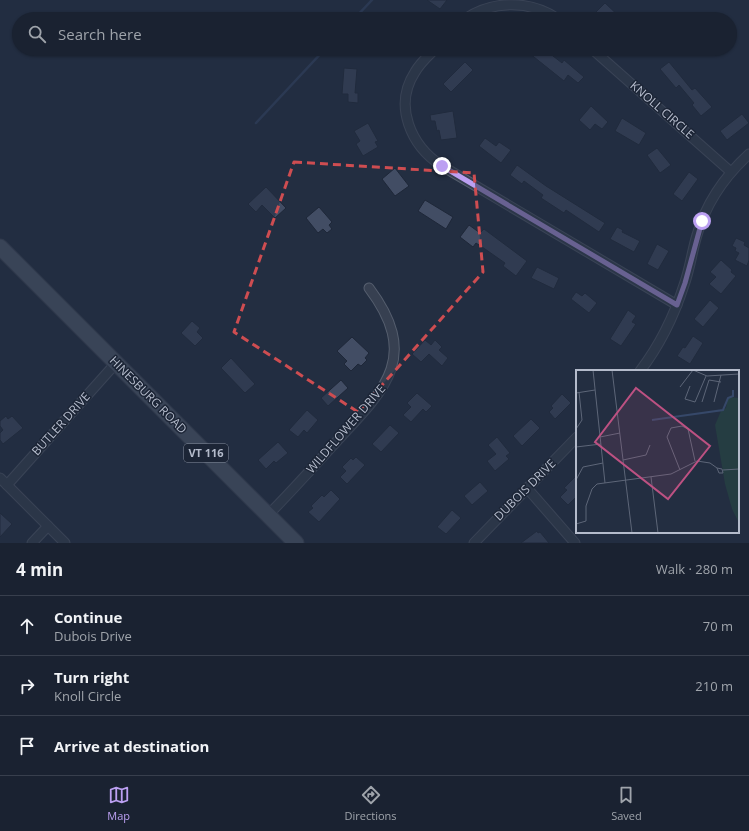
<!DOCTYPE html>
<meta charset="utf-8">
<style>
body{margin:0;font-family:"Open Sans",sans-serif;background:#232a39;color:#f1f3f6}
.stop{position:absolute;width:12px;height:12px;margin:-9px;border:3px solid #bca0f2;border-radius:50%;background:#fff}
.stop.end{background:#bca0f2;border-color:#fff;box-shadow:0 1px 4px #0008}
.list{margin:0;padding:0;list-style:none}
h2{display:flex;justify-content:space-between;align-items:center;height:52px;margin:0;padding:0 16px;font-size:17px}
h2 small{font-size:13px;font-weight:400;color:#9fa4ab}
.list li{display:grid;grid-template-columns:26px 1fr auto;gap:12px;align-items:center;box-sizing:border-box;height:60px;padding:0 16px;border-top:1px solid #383f4d}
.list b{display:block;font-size:15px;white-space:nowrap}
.list p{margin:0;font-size:13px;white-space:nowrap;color:#9fa4ab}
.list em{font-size:13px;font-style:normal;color:#9fa4ab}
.icon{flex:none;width:22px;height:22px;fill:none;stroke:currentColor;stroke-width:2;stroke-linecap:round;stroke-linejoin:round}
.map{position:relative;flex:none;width:749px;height:543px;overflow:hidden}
.search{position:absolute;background:#1a2231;box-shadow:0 1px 3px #0004;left:12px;right:12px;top:12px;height:44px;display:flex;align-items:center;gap:10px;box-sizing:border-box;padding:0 14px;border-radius:22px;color:#9fa4ab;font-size:15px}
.sheet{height:232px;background:#1a2231}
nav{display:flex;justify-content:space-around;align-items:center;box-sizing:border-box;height:56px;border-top:1px solid #383f4d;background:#1a2231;font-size:11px;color:#9fa4ab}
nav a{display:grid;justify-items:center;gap:2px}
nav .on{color:#bca0f2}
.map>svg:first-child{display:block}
</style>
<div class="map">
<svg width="749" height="543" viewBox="0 0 749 543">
<rect width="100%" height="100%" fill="#232e41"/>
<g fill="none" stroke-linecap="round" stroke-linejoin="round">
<!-- stream -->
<g stroke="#364869" stroke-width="2.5">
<path d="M 354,19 L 372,0"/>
<path d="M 256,123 L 325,49"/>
</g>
</g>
<!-- building -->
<g fill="#424d64" stroke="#1e2738">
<path d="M 427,0 L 447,0 L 440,9 Z"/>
<path d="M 605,3 L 622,19 L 604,19 L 596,12 Z"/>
<path d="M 524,49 L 544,49 L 562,63 L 564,60 L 584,77 L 578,83 L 568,75 L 564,81 Z"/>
<path d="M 465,62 L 473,70 L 451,92 L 443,84 Z"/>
<path d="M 669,62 L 692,90 L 695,88 L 712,107 L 701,116 L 692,105 L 694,103 L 679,85 L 676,88 L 660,69 Z"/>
<path d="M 344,68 L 357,69 L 355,93 L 358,93 L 358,103 L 348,102 L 348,94 L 342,94 Z"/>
<path d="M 591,106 L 608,122 L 602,129 L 595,124 L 590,130 L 579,120 Z"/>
<path d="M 453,111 L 457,138 L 441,140 L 439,130 L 437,131 L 435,121 L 431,121 L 430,115 Z"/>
<path d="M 742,114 L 749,123 L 727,140 L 720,131 Z"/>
<path d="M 622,118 L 646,133 L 639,145 L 615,131 Z"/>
<path d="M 368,123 L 378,141 L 375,142 L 378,147 L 363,156 L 356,144 L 360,141 L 354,131 Z"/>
<path d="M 485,138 L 496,146 L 499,142 L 511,150 L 501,163 L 479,146 Z"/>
<path d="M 657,148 L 671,165 L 660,173 L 647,155 Z"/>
<path d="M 517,165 L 546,186 L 605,223 L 599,232 L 566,210 L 564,213 L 541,198 L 543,195 L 524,181 L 522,184 L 510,175 Z"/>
<path d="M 395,168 L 409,186 L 395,196 L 382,179 Z"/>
<path d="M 689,172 L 698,179 L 682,201 L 673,194 Z"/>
<path d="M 266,187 L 286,208 L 275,218 L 262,205 L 256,212 L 248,204 Z"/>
<path d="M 425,200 L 453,217 L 446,229 L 418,211 Z"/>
<path d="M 319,207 L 332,222 L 329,225 L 332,229 L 327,233 L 323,229 L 318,233 L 306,218 Z"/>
<path d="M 469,225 L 480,233 L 484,229 L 527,261 L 516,276 L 503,266 L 505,263 L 485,249 L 476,243 L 473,247 L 460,237 Z"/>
<path d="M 617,227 L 623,230 L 622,232 L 640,241 L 634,252 L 610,239 Z"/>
<path d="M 736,238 L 745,242 L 744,245 L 749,248 L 749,260 L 747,266 L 735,260 L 739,253 L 735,251 L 736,248 L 732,246 Z"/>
<path d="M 657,244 L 669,251 L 658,270 L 647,264 Z"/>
<path d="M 721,260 L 732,270 L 731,272 L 736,276 L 721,294 L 709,284 L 716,277 L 710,272 Z"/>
<path d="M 537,267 L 559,278 L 554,289 L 531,278 Z"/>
<path d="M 576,292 L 582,296 L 585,293 L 597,303 L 589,313 L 571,299 Z"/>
<path d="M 710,300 L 719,308 L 703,327 L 694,319 Z"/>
<path d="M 628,310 L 636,316 L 632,322 L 636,324 L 621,346 L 610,339 Z"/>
<path d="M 192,321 L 200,328 L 197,332 L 203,338 L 195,346 L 181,333 Z"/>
<path d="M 693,336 L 703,343 L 690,364 L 677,356 L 683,347 L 685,348 Z"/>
<path d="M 352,337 L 369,353 L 365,358 L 367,360 L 361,366 L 358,364 L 351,371 L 344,364 L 347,361 L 337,351 Z"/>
<path d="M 425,340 L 431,345 L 435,340 L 442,347 L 439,350 L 448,358 L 442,366 L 429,354 L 421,362 L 412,354 Z"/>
<path d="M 231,358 L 255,384 L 245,393 L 221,368 Z"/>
<path d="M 341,380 L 348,388 L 328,406 L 321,398 Z"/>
<path d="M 417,393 L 432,406 L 426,412 L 423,409 L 411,422 L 403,415 L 411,407 L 407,403 Z"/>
<path d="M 562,394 L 571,403 L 555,419 L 549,412 L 553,408 L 551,406 Z"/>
<path d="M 307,410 L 318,420 L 307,433 L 304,430 L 298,437 L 289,430 Z"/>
<path d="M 6,416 L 8,419 L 12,416 L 23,428 L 3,444 L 0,440 L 0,433 L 3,430 L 0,426 L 0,421 Z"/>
<path d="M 531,419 L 540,428 L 522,446 L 513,436 Z"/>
<path d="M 390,425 L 399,433 L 381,452 L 372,444 Z"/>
<path d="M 497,437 L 510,453 L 506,456 L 509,459 L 495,471 L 487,461 L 496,454 L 488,445 Z"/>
<path d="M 278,442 L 288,453 L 276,463 L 274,461 L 266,469 L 258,460 Z"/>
<path d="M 356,457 L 365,465 L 347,484 L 340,477 L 346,471 L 342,467 L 351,458 L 353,460 Z"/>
<path d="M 577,475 L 577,496 L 568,505 L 560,497 L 567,490 L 564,488 Z"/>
<path d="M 480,482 L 488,491 L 472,505 L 464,496 Z"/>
<path d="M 331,490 L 340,499 L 319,522 L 308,512 L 313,508 L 311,506 L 322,495 L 324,497 Z"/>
<path d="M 452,510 L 461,518 L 446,534 L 437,527 Z"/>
<path d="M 0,513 L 12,524 L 0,537 Z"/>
<path d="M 537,531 L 538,533 L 540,532 L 549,543 L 521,543 Z"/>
</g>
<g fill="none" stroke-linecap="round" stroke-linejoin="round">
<!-- street casing -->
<g stroke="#555e6e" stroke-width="11">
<g id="street">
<path d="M 465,19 C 493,0 530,0 558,19"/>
<path d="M 435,49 C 428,56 420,63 415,72 C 393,106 411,146 442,166 L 677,305"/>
<path d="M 592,49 L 731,172"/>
<path d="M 640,371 C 660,345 674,316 684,285 C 690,269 692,251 697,235 C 706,203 725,176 749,154"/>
<path d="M 0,478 L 65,543"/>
<path d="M 7,485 L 116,363"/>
<path d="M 527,488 L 575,543"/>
<path d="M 268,515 C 292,491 314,466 337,441 C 386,389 420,356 369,288"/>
<path d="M 32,543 L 48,526"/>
<path d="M 474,543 L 577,437"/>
</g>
</g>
<!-- primary casing -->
<g stroke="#41495a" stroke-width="17">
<path id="primary" d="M 0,247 L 296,543"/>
</g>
<!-- street -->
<use href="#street" stroke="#374051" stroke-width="9"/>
<!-- primary -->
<use href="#primary" stroke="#555f71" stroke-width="15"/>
</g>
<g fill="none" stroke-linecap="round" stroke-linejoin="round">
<!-- route -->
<path stroke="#bca0f2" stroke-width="5" d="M 442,166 L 677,305 L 685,283 L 702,221"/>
</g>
<!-- marked area -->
<path d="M0 0H749V543H0ZM 294,162 L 474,173 L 483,272 L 358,412 L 234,332 Z" fill="#232e41" fill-opacity=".55" fill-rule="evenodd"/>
<path fill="none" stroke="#ce4d51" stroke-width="3" stroke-dasharray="8 5" stroke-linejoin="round" d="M 294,162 L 474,173 L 483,272 L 358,412 L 234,332 Z"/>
<g text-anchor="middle" stroke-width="3" stroke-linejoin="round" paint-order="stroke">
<!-- shield labels -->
<rect fill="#1c2536" stroke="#868e9e" stroke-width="1" x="184" y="444" width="44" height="18" rx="3"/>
<g font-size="11" font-weight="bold" fill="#b4bbcb">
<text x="206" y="457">VT 116</text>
</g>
<!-- street labels -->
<g font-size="12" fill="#b4bbcb" stroke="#1c2536">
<text transform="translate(662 110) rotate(41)" y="4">KNOLL CIRCLE</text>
<text transform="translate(148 395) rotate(45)" y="4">HINESBURG ROAD</text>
<text transform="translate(61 424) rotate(-48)" y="4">BUTLER DRIVE</text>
<text transform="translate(346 429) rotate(-49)" y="4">WILDFLOWER DRIVE</text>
<text transform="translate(525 490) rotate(-45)" y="4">DUBOIS DRIVE</text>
</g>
</g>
<!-- overview -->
<g transform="translate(576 370)">
<rect width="163" height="163" fill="#232e41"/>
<path d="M 152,27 L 163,28 L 163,153 L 156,139 L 149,114 L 139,55 L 145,41 L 150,38 Z" fill="#253d42"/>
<path fill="none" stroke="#364869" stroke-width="2" d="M 76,50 L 147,40 L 152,28 L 157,26 L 157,20"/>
<path fill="none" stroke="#5d6678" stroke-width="1" d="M 17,0 L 29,113M 36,0 L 56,163M 117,0 L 131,6 L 163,4M 114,16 L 109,29 L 119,32 L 130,6M 104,17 L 117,0M 0,23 L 19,20M 126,32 L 133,10 L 145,12M 138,32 L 145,5M 0,59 L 6,50 L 3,22M 24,67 L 44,63M 0,77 L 25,74M 47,90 L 70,85 L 74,75M 104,100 L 91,67 L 95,58 L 106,56 L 112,59 L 119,91M 147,100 L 163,99M 75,107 L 82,163M 0,110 L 7,97 L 27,93M 0,154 L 10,151 L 10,136 L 16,119 L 21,114 L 95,104 L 121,91 L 134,93 L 141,98 L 143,103 L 147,103 L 146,99 L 141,98"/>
<path fill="#bd5182" fill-opacity="0.15" stroke="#bd5182" stroke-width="2" d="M 60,18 L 134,76 L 92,129 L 19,72 Z"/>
<rect width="163" height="163" fill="none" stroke="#b4bbcb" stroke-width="2"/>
</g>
</svg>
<div class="stop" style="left:702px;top:221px"></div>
<div class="stop end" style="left:442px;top:166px"></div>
<div class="search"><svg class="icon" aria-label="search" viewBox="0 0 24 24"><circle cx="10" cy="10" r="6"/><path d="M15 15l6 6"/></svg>Search here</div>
</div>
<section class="sheet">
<h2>4 min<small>Walk · 280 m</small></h2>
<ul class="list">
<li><svg class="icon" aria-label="ahead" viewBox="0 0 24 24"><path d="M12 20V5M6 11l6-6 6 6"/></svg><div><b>Continue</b><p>Dubois Drive</p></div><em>70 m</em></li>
<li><svg class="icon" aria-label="right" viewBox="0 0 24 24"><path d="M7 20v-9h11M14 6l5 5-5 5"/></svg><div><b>Turn right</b><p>Knoll Circle</p></div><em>210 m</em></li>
<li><svg class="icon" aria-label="arrive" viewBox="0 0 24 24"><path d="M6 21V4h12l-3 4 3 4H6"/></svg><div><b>Arrive at destination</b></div></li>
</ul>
</section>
<nav>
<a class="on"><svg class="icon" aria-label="map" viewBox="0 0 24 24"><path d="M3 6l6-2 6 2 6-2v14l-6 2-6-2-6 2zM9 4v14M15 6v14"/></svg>Map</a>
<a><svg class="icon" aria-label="directions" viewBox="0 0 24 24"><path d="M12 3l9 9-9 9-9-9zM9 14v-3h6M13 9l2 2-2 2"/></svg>Directions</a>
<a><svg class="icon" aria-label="saved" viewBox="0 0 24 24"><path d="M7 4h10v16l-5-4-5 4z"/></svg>Saved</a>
</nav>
